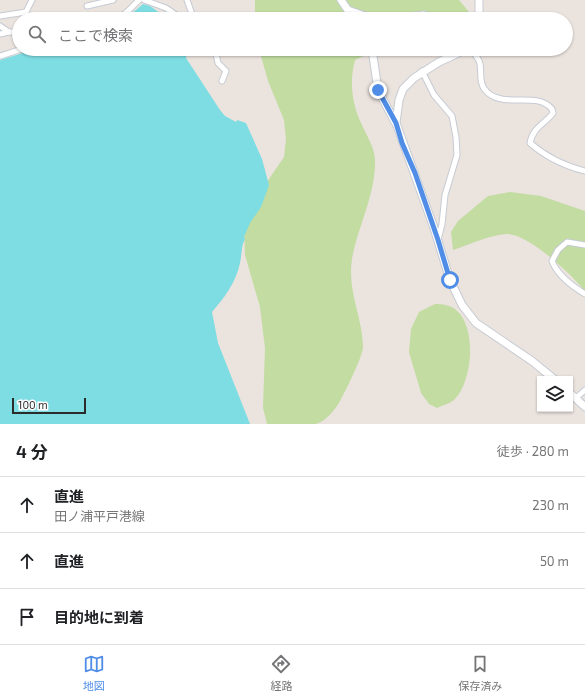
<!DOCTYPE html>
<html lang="ja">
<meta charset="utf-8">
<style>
body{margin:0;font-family:"Exo 2","Noto Sans JP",sans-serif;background:#f6f6f6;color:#202124}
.controls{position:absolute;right:12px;bottom:12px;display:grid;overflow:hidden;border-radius:0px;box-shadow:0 1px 3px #0004}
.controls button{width:36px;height:36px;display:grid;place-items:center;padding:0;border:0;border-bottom:1px solid #e0e0e0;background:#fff;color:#202124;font:20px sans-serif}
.scale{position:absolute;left:12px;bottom:10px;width:74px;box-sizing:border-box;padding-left:4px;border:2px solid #2b2b2b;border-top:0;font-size:11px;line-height:14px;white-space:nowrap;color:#2b2b2b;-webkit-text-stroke:3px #fff;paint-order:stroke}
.stop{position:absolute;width:12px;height:12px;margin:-9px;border:3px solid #508de7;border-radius:50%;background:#fff}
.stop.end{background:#508de7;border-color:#fff;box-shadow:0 1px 4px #0008}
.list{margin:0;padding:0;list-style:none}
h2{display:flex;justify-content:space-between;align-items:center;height:52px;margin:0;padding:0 16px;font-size:17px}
h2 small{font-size:13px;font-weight:400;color:#757577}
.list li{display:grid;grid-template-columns:26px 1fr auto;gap:12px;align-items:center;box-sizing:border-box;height:56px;padding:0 16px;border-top:1px solid #e0e0e0}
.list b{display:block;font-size:15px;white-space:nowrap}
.list p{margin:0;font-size:13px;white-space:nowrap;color:#757577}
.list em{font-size:13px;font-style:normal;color:#757577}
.icon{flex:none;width:22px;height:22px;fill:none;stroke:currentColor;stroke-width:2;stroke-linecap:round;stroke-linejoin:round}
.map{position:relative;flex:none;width:585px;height:424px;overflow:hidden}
.search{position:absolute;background:#fff;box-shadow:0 1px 3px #0004;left:12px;right:12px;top:12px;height:44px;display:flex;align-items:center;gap:10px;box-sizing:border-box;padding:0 14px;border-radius:22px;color:#757577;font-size:15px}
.sheet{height:220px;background:#fff}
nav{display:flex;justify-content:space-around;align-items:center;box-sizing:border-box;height:56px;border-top:1px solid #e0e0e0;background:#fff;font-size:11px;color:#757577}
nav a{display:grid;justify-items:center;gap:2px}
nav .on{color:#508de7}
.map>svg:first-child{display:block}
</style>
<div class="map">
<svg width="585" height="424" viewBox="0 0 585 424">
<rect width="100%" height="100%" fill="#ebe3de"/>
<!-- green -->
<g fill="#c2dca1">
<path d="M 255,0 L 459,0 L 469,12 L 469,19 L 255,19 Z"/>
<path d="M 259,49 L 387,49 L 368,54 L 355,60 C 349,82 352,105 362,125 C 367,136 374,147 375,159 C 376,194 358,226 352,259 C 347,291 362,315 363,346 C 364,354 345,392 340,401 C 335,410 326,421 316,424 L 267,424 L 263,408 L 265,348 L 260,307 L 245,255 L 244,225 L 252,204 L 284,157 L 286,139 L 284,120 L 268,81 Z"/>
<path d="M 510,192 L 541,196 L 585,211 L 585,291 C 572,275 528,233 506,234 C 487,236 471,244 453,250 L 451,232 L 458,221 L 488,196 Z"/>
<path d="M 435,304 C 442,304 451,305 456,310 C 477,327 473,382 454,400 C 449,404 443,405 437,408 L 429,404 L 421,393 L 409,352 L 411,329 L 419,312 Z"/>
</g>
<!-- water -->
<g fill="#7ddde2">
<path d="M 143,4 L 150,6 L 168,19 L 125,19 Z"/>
<path d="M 36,49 L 188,49 L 186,58 L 220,110 L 225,116 L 236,122 L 237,120 L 246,123 L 262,159 L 269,185 L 261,207 L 250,223 L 244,237 L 245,239 C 241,246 242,254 240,263 C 236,282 225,297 212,312 L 218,343 L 250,424 L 0,424 L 0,60 Z"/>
</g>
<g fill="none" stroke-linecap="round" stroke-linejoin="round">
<!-- street casing -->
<g stroke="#c6cbd3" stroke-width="7">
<g id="street">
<path d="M 144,0 L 166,8 L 182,19"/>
<path d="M 187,0 L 192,14 L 189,19"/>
<path d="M 87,6 L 113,0"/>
<path d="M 348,9 L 377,19"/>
<path d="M 0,16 L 26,12 L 32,0"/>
<path d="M 118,19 L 128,11 L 139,0"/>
<path d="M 384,19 L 424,14 L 435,19"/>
<path d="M 0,26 L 9,32"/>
<path d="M 0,34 L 9,32 L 19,32"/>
<path d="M 215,49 L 218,63 L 226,71 L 222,81"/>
<path d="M 470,49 C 474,53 479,58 480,64 C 482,75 478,84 488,93 C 506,108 537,91 552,109 L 553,113 C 545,124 533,127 530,143 C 546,157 565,166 585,171"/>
<path d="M 0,56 L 22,49"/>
<path d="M 422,71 L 434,95 L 452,116 L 456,137 L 457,155 L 445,195 L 442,224 L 438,240"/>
<path d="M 585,245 L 567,242 L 558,250 L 552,261 C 558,276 572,286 585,294"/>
<path d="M 576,398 L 585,390"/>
</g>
</g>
<!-- secondary casing -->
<g stroke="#c6cbd3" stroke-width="9">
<g id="secondary">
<path d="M 341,0 L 354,19"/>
<path d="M 479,19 L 479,0"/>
<path d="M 372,49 L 378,90 L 395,122"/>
<path d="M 467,49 L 439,62 L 414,78 L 403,89 L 399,100 L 396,123 L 434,228 L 450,280 L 462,305 L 476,323 L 532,361 L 554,379"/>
<path d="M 570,393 L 585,407"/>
</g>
</g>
<!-- street -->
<use href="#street" stroke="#fff" stroke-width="5"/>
<!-- secondary -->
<use href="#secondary" stroke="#fff" stroke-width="7"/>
</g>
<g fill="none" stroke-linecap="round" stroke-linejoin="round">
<!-- route -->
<path stroke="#508de7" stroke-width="5" d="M 378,90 L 396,123 L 402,143 L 415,173 L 438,240 L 450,280"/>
</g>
</svg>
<div class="controls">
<button><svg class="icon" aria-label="layers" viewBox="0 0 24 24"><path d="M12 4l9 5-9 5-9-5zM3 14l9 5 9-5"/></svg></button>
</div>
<div class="scale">100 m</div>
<div class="stop" style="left:450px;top:280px"></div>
<div class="stop end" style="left:378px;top:90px"></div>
<div class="search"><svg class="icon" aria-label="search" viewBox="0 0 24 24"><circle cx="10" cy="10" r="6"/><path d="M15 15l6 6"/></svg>ここで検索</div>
</div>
<section class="sheet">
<h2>4 分<small>徒歩 · 280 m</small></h2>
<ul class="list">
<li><svg class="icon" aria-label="ahead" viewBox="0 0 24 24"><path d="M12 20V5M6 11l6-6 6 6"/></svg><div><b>直進</b><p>田ノ浦平戸港線</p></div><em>230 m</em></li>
<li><svg class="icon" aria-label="ahead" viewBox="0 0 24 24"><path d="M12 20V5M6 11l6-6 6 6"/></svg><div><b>直進</b></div><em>50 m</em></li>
<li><svg class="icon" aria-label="arrive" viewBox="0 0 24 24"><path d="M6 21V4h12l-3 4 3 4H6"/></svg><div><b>目的地に到着</b></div></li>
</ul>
</section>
<nav>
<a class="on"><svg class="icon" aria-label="map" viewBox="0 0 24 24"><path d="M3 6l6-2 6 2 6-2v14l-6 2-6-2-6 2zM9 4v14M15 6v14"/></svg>地図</a>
<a><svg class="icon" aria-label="directions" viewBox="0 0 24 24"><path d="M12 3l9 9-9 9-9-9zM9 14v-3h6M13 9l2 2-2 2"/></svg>経路</a>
<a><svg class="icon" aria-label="saved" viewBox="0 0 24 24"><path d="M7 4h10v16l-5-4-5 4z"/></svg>保存済み</a>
</nav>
